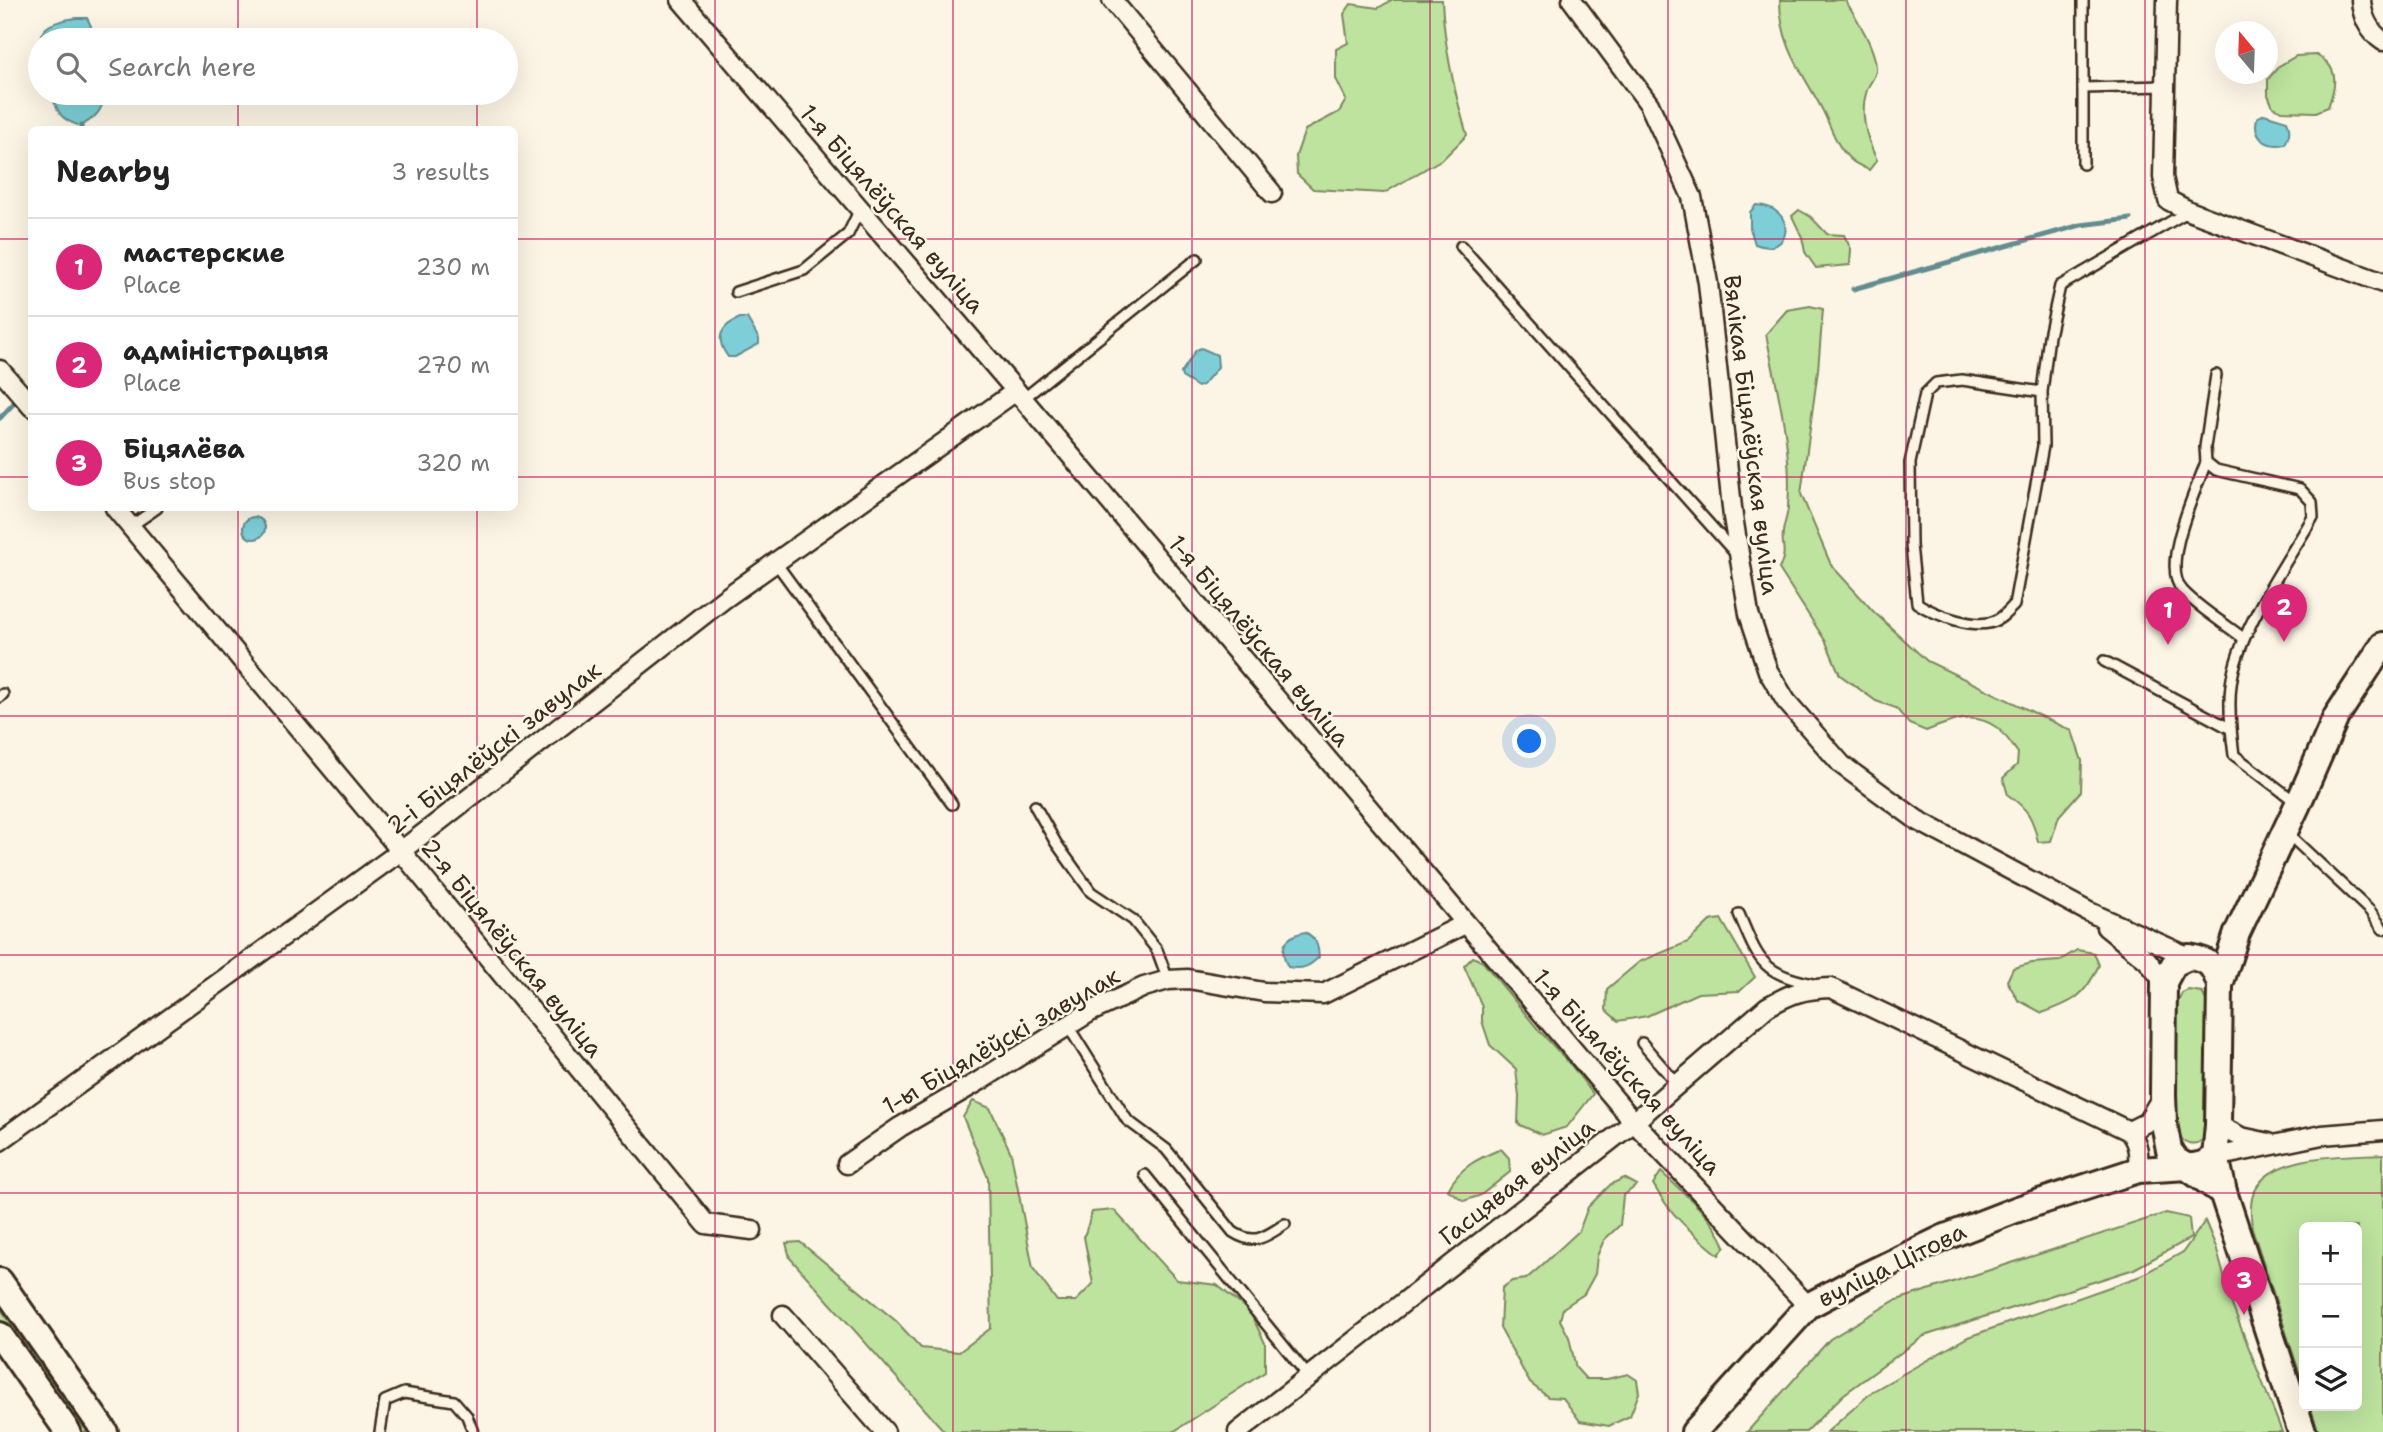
<!DOCTYPE html>
<meta charset="utf-8">
<style>
body{margin:0;font-family:"Shantell Sans",sans-serif;background:#f2f2f2;color:#222}
.controls{position:absolute;right:21px;bottom:21px;display:grid;overflow:hidden;border-radius:10px;box-shadow:0 7px 28px #0002}
.controls button{width:63px;height:63px;display:grid;place-items:center;padding:0;border:0;border-bottom:2px solid #e0e0e0;background:#fff;color:#222;font:35px sans-serif}
.compass{position:absolute;left:2215px;top:21px;width:63px;height:63px;border-radius:50%;background:#fff;box-shadow:0 7px 28px #0002;rotate:341deg}
.you{position:absolute;left:1530px;top:742px;width:24px;height:24px;margin:-18px;border:5px solid #fff;border-radius:50%;background:#1a73e8;box-shadow:0 0 0 10px #1a73e833}
.badge{display:grid;place-items:center;width:46px;height:46px;border-radius:50%;background:#db2777;color:#fff;font-size:23px;font-weight:700}
.pin{position:absolute;translate:-50% -58px;filter:drop-shadow(0 2px 4px #0008)}
.pin::after{content:'';position:absolute;top:37px;width:24px;height:21px;background:inherit;clip-path:polygon(0 0,100% 0,50% 100%)}
.list{margin:0;padding:0;list-style:none}
h2{display:flex;justify-content:space-between;align-items:center;height:91px;margin:0;padding:0 28px;font-size:30px}
h2 small{font-size:23px;font-weight:400;color:#767676}
.list li{display:grid;grid-template-columns:46px 1fr auto;gap:21px;align-items:center;box-sizing:border-box;height:98px;padding:0 28px;border-top:2px solid #e0e0e0}
.list b{display:block;font-size:26px;white-space:nowrap}
.list p{margin:0;font-size:23px;white-space:nowrap;color:#767676}
.list em{font-size:23px;font-style:normal;color:#767676}
.icon{flex:none;width:38px;height:38px;fill:none;stroke:currentColor;stroke-width:2;stroke-linecap:round;stroke-linejoin:round}
.map{position:relative;flex:none;width:2383px;height:1432px;overflow:hidden}
.search{position:absolute;background:#fff;box-shadow:0 7px 28px #0002;left:28px;top:28px;width:490px;height:77px;display:flex;align-items:center;gap:18px;box-sizing:border-box;padding:0 24px;border-radius:38px;color:#767676;font-size:26px}
.panel{position:absolute;background:#fff;box-shadow:0 7px 28px #0002;left:28px;top:126px;width:490px;height:385px;border-radius:10px}
.map>svg:first-child{display:block}
</style>
<div class="map">
<svg width="2383" height="1432" viewBox="0 0 2383 1432">
<rect width="100%" height="100%" fill="#fcf5e5"/>
<filter id="ink" filterUnits="userSpaceOnUse"><feTurbulence type="fractalNoise" baseFrequency=".0143" numOctaves="2"/><feDisplacementMap in="SourceGraphic" scale="14" xChannelSelector="R" yChannelSelector="G"/><feConvolveMatrix kernelMatrix="1 2 1 2 8 2 1 2 1" color-interpolation-filters="sRGB"/></filter>
<g filter="url(#ink)">
<!-- green -->
<g fill="#bde39e" stroke="#7c865e" stroke-width="2">
<path d="M 1392,0 L 1442,0 C 1444,46 1454,91 1467,135 L 1444,158 L 1384,193 L 1313,189 L 1297,174 L 1296,156 L 1305,130 L 1339,112 L 1346,100 L 1336,79 L 1336,49 L 1348,43 L 1344,14 L 1351,4 L 1378,8 Z"/>
<path d="M 1780,0 L 1845,0 C 1856,16 1877,51 1876,70 C 1876,77 1869,83 1867,90 C 1859,114 1866,138 1877,160 L 1869,170 C 1863,167 1855,164 1850,159 C 1836,146 1831,127 1823,111 C 1803,73 1780,46 1780,0 Z"/>
<path d="M 2316,55 C 2339,66 2337,84 2328,107 L 2316,112 L 2282,111 L 2273,107 L 2268,95 L 2268,79 L 2279,66 L 2296,56 Z"/>
<path d="M 1799,210 L 1811,217 L 1827,234 L 1844,235 L 1851,249 L 1850,265 L 1816,268 L 1805,252 L 1802,237 L 1792,216 Z"/>
<path d="M 1810,306 L 1823,309 L 1818,370 L 1801,494 L 1831,565 L 1874,612 L 1927,661 L 2072,731 L 2082,761 L 2081,791 L 2059,816 L 2051,841 L 2038,842 C 2033,818 2028,809 2008,795 L 2003,778 L 2017,765 L 2018,753 C 2012,745 2004,732 1996,727 C 1973,711 1950,721 1926,731 L 1909,724 L 1896,708 L 1876,701 L 1840,675 L 1826,642 L 1779,569 C 1788,549 1781,549 1783,532 C 1784,523 1788,515 1788,506 C 1793,448 1777,390 1766,334 L 1787,310 Z"/>
<path d="M 1721,919 L 1755,977 L 1740,991 L 1698,993 L 1647,1016 L 1618,1021 L 1606,1010 L 1607,989 L 1639,962 L 1688,942 L 1710,921 Z"/>
<path d="M 2077,950 L 2094,953 L 2099,965 C 2085,996 2074,1002 2042,1013 L 2018,1000 L 2007,981 L 2013,968 L 2032,963 L 2059,961 Z"/>
<path d="M 1473,957 L 1483,962 L 1537,1028 L 1571,1065 L 1593,1094 L 1567,1127 L 1542,1135 L 1518,1124 L 1519,1097 L 1516,1069 L 1490,1045 L 1482,1021 L 1482,1006 L 1464,966 Z"/>
<path d="M 2188,990 L 2202,992 L 2208,1005 L 2207,1135 C 2197,1149 2181,1145 2176,1129 L 2176,1006 L 2182,993 Z"/>
<path d="M 973,1101 L 990,1108 L 1011,1153 L 1033,1268 L 1057,1301 L 1076,1301 L 1093,1284 L 1084,1237 L 1092,1212 L 1114,1210 L 1177,1280 L 1217,1285 L 1250,1312 L 1265,1343 L 1265,1372 L 1173,1432 L 945,1432 L 790,1258 L 786,1243 L 800,1242 L 896,1321 L 921,1348 L 959,1352 L 991,1328 L 988,1178 L 963,1117 Z"/>
<path d="M 1501,1149 L 1509,1158 L 1510,1172 L 1481,1195 L 1464,1201 L 1448,1190 C 1459,1167 1479,1158 1501,1149 Z"/>
<path d="M 2383,1154 L 2383,1432 L 2319,1432 L 2310,1406 L 2357,1406 L 2357,1227 L 2304,1227 L 2304,1387 L 2252,1228 C 2251,1216 2249,1202 2255,1190 C 2273,1153 2347,1156 2383,1154 Z"/>
<path d="M 1661,1172 C 1684,1193 1713,1217 1725,1246 L 1719,1255 C 1691,1232 1671,1216 1653,1184 Z"/>
<path d="M 1624,1178 L 1637,1185 L 1623,1196 L 1620,1225 L 1604,1240 L 1597,1256 L 1595,1274 L 1584,1294 L 1563,1308 L 1560,1320 L 1569,1337 L 1576,1368 L 1586,1379 L 1607,1379 L 1628,1374 L 1637,1380 L 1639,1393 L 1630,1416 L 1609,1426 L 1580,1421 L 1563,1398 L 1548,1397 L 1530,1383 L 1500,1328 L 1502,1288 L 1512,1281 L 1526,1279 L 1540,1267 L 1579,1231 L 1588,1207 L 1611,1184 Z"/>
<path d="M 2166,1213 L 2189,1218 L 2191,1238 L 2134,1269 L 1924,1336 L 1843,1395 L 1806,1432 L 1747,1432 L 1830,1339 L 1894,1301 Z"/>
<path d="M 2205,1221 L 2216,1247 L 2232,1305 L 2282,1432 L 1827,1432 L 1873,1391 L 1968,1337 L 2138,1277 L 2183,1252 Z"/>
<path d="M 0,1308 L 88,1432 L 80,1432 L 0,1320 Z"/>
</g>
<!-- water -->
<g fill="#7eced8" stroke="#638c8e" stroke-width="2">
<path d="M 76,18 L 87,18 L 91,26 L 90,40 L 40,40 L 40,49 C 37,25 56,21 76,18 Z"/>
<path d="M 51,93 L 104,93 C 104,110 95,118 81,126 C 60,120 58,113 51,93 Z"/>
<path d="M 2264,114 L 2287,121 C 2291,129 2290,136 2285,144 C 2267,148 2252,138 2257,118 Z"/>
<path d="M 1756,205 C 1798,206 1793,259 1755,244 L 1750,228 L 1750,212 Z"/>
<path d="M 740,318 L 747,318 L 759,339 L 759,344 L 735,357 L 728,357 C 714,338 721,326 740,318 Z"/>
<path d="M 1201,348 L 1217,355 L 1218,367 L 1203,385 L 1198,387 L 1182,377 L 1181,373 L 1196,350 Z"/>
<circle cx="254" cy="528" r="11"/>
<path d="M 1305,932 C 1316,938 1318,944 1319,957 C 1309,967 1302,970 1288,967 C 1278,949 1284,936 1305,932 Z"/>
</g>
<g fill="none" stroke-linecap="round" stroke-linejoin="round">
<!-- stream -->
<g stroke="#638c8e" stroke-width="5">
<path d="M 81,130 L 81,126"/>
<path d="M 1853,289 L 2081,225 L 2130,219"/>
<path d="M 0,418 L 15,402"/>
</g>
<!-- lane casing -->
<g stroke="#3b2a1e" stroke-width="14">
<g id="lane">
<path d="M 2083,0 L 2083,164"/>
<path d="M 2083,88 L 2165,86"/>
<path d="M 1461,246 L 1736,554"/>
<path d="M 736,292 L 804,270 L 848,234 L 860,209"/>
<path d="M 2216,375 L 2205,447 L 2206,462 L 2216,470 L 2300,489 L 2312,502 L 2313,517 C 2286,564 2237,632 2231,685 C 2228,708 2231,733 2234,755 L 2297,803"/>
<path d="M 2042,392 L 1962,380 L 1936,383 L 1925,394 L 1910,463 L 1911,545 L 1917,603 C 1935,615 1977,631 1997,620 C 2003,617 2009,610 2014,605 L 2043,446 L 2042,392 L 2049,336 L 2060,286 L 2189,211"/>
<path d="M 1023,399 L 1197,259"/>
<path d="M 2206,462 C 2196,491 2159,566 2183,591 C 2200,609 2224,623 2243,638"/>
<path d="M 131,526 L 157,508"/>
<path d="M 776,563 L 952,804"/>
<path d="M 2104,661 L 2231,729"/>
<path d="M 0,697 L 3,694"/>
<path d="M 1035,806 L 1056,843 L 1091,892 L 1133,920 L 1157,950 L 1168,980"/>
<path d="M 2286,832 L 2370,911 L 2383,929"/>
<path d="M 1739,914 C 1759,961 1761,973 1813,984"/>
<path d="M 1068,1026 L 1127,1120 L 1166,1149 L 1233,1232 C 1255,1246 1265,1237 1285,1224"/>
<path d="M 1642,1043 L 1677,1084"/>
<path d="M 1145,1175 L 1309,1377"/>
<path d="M 380,1432 L 385,1401 L 404,1393 L 454,1401 L 467,1416 L 473,1432"/>
</g>
</g>
<!-- street casing -->
<g stroke="#3b2a1e" stroke-width="23">
<g id="street">
<path d="M 681,0 L 1023,399 L 1634,1122 L 1808,1306"/>
<path d="M 1112,0 L 1272,193"/>
<path d="M 1572,0 L 1649,104 L 1692,197 L 1708,283 L 1733,517 L 1749,614 L 1768,671 L 1786,701 L 1842,765 L 1917,820 L 2087,911 L 2189,957"/>
<path d="M 2167,0 L 2163,177 L 2168,200 L 2189,211 L 2383,283"/>
<path d="M 2361,0 C 2362,16 2369,32 2383,41"/>
<path d="M 0,370 L 32,407"/>
<path d="M 115,508 L 401,851 L 706,1224 L 752,1230"/>
<path d="M 2106,927 L 2147,960 L 2164,982"/>
<path d="M 2218,1125 L 2241,1137 L 2269,1143"/>
<path d="M 2129,1131 L 2147,1122 L 2162,1097"/>
<path d="M 0,1141 L 401,851 L 724,599 L 1016,391"/>
<path d="M 2215,1157 L 2322,1135 L 2383,1130"/>
<path d="M 847,1164 L 900,1127 L 981,1080 L 1090,1012 L 1144,987 L 1168,980 L 1188,979 L 1264,992 L 1323,994 L 1465,924"/>
<path d="M 783,1315 L 885,1432"/>
<path d="M 1238,1432 L 1634,1122 L 1767,1007 C 1791,993 1803,989 1831,988 L 2129,1131 C 2139,1144 2139,1154 2138,1170"/>
</g>
</g>
<!-- secondary casing -->
<g stroke="#3b2a1e" stroke-width="30">
<g id="secondary">
<path d="M 2189,957 C 2210,960 2213,965 2220,985 L 2218,1125 L 2215,1157 L 2204,1164 L 2188,1167 L 2176,1160 L 2169,1150 L 2164,1123 L 2163,1095 L 2164,982 L 2174,964 Z"/>
<path d="M 2220,985 L 2237,933 L 2298,804 L 2336,717 L 2383,645"/>
<path d="M 0,1281 L 105,1432"/>
<path d="M 0,1335 L 68,1432"/>
<path d="M 1694,1432 L 1808,1306 L 1864,1276 L 1943,1238 L 2018,1209 L 2138,1170 L 2188,1167"/>
</g>
</g>
<!-- primary casing -->
<g stroke="#3b2a1e" stroke-width="32">
<g id="primary">
<path d="M 2215,1157 L 2223,1192 L 2302,1432"/>
<path d="M 2188,1167 L 2223,1192"/>
</g>
</g>
<!-- lane -->
<use href="#lane" stroke="#fcf5e5" stroke-width="9"/>
<!-- street -->
<use href="#street" stroke="#fcf5e5" stroke-width="18"/>
<!-- secondary -->
<use href="#secondary" stroke="#fcf5e5" stroke-width="24"/>
<!-- primary -->
<use href="#primary" stroke="#fcf5e5" stroke-width="26"/>
</g>
</g>
<!-- grid -->
<path fill="none" stroke="#c2185b" stroke-width="2" stroke-opacity="0.55" d="M 238,0 L 238,40M 477,0 L 477,40M 715,0 L 715,1432M 953,0 L 953,1432M 1192,0 L 1192,1432M 1430,0 L 1430,1432M 1668,0 L 1668,1432M 1906,0 L 1906,1432M 2145,0 L 2145,1432M 238,93 L 238,130M 477,93 L 477,130M 0,239 L 32,239M 514,239 L 2383,239M 0,477 L 32,477M 514,477 L 2383,477M 238,508 L 238,1432M 477,508 L 477,1432M 0,716 L 2383,716M 0,955 L 2383,955M 0,1193 L 2383,1193"/>
<g text-anchor="middle" stroke-width="5" stroke-linejoin="round" paint-order="stroke">
<!-- street labels -->
<g font-size="24" fill="#3b2a1e" stroke="#fcf5e5">
<text transform="translate(892 209) rotate(49)" y="8">1-я Біцялёўская вуліца</text>
<text transform="translate(1751 435) rotate(83)" y="8">Вялікая Біцялёўская вуліца</text>
<text transform="translate(1259 641) rotate(50)" y="8">1-я Біцялёўская вуліца</text>
<text transform="translate(494 748) rotate(-38)" y="8">2-і Біцялёўскі завулак</text>
<text transform="translate(512 948) rotate(51)" y="8">2-я Біцялёўская вуліца</text>
<text transform="translate(1001 1041) rotate(-30)" y="8">1-ы Біцялёўскі завулак</text>
<text transform="translate(1627 1072) rotate(48)" y="8">1-я Біцялёўская вуліца</text>
<text transform="translate(1517 1182) rotate(-38)" y="8">Гасцявая вуліца</text>
<text transform="translate(1892 1265) rotate(-26)" y="8">вуліца Цітова</text>
</g>
</g>
</svg>
<div class="controls">
<button>+</button>
<button>−</button>
<button><svg class="icon" aria-label="layers" viewBox="0 0 24 24"><path d="M12 4l9 5-9 5-9-5zM3 14l9 5 9-5"/></svg></button>
</div>
<svg class="compass" viewBox="-18 -18 36 36"><path d="M0-13l5 13h-10z" fill="#e53935"/><path d="M0 13l5-13h-10z" fill="#767676"/></svg>
<div class="you"></div>
<div class="pin badge" style="left:2168px;top:645px">1</div>
<div class="pin badge" style="left:2284px;top:642px">2</div>
<div class="pin badge" style="left:2244px;top:1315px">3</div>
<div class="search"><svg class="icon" aria-label="search" viewBox="0 0 24 24"><circle cx="10" cy="10" r="6"/><path d="M15 15l6 6"/></svg>Search here</div>
<section class="panel">
<h2>Nearby<small>3 results</small></h2>
<ul class="list">
<li><span class="badge">1</span><div><b>мастерские</b><p>Place</p></div><em>230 m</em></li>
<li><span class="badge">2</span><div><b>адміністрацыя</b><p>Place</p></div><em>270 m</em></li>
<li><span class="badge">3</span><div><b>Біцялёва</b><p>Bus stop</p></div><em>320 m</em></li>
</ul>
</section>
</div>
